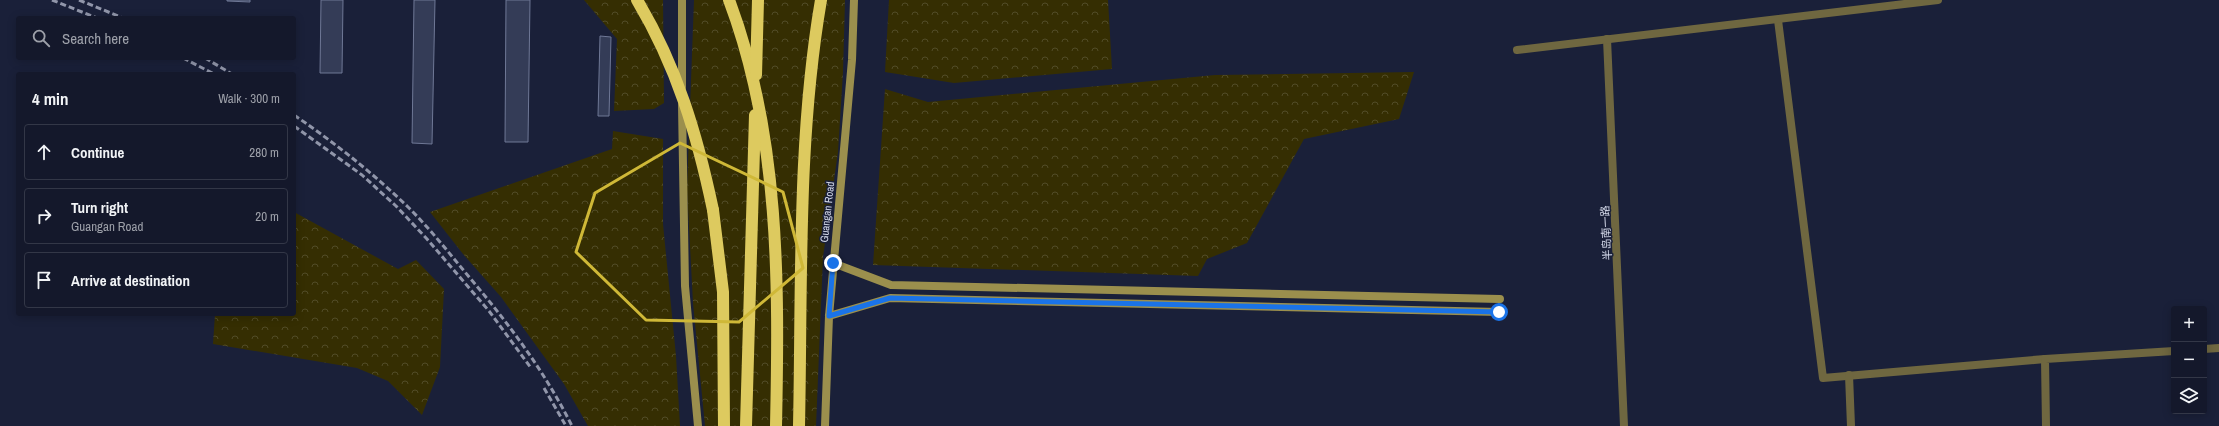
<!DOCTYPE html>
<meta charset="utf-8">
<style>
body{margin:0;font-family:"Archivo Narrow","Noto Sans SC",sans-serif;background:#212537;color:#f1f3f6}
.controls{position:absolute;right:12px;bottom:12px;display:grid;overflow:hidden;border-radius:4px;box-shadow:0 2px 10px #0003}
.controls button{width:36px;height:36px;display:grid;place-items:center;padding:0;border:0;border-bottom:1px solid #333747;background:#14182b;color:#f1f3f6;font:20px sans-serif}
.stop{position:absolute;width:12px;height:12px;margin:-9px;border:3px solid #1a73e8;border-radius:50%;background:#fff}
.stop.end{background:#1a73e8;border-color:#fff;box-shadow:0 1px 4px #0008}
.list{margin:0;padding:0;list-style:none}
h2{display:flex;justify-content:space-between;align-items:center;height:52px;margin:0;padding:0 16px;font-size:17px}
h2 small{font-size:13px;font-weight:400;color:#9da0a9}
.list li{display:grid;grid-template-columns:26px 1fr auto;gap:12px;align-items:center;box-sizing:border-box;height:56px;margin:0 8px 8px;padding:0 8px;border:1px solid #333747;border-radius:4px}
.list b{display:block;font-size:15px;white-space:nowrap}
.list p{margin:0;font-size:13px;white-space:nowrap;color:#9da0a9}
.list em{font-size:13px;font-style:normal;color:#9da0a9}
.icon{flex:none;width:22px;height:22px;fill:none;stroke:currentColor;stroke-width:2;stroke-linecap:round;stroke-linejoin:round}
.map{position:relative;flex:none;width:2219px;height:426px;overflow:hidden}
.search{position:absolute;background:#14182b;box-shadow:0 2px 10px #0003;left:16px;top:16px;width:280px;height:44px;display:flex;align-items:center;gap:10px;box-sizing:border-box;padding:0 14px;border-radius:4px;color:#9da0a9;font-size:15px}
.panel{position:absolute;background:#14182b;box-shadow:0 2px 10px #0003;left:16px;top:72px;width:280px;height:244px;border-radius:4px}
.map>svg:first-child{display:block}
</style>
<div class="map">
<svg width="2219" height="426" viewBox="0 0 2219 426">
<defs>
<pattern id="forest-crowns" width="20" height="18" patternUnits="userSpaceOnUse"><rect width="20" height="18" fill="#352e02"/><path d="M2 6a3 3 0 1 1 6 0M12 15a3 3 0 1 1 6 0" fill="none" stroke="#514c27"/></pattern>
</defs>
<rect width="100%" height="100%" fill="#1a2039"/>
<!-- forest -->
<g fill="url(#forest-crowns)">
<path d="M 584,0 L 663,0 L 664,103 L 654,109 L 614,111 L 617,39 Z"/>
<path d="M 694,0 L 845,0 L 843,72 L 838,152 L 823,257 L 816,426 L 705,426 L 693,303 L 687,189 Z"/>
<path d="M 889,0 L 1108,0 L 1112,69 L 954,83 L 885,72 Z"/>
<path d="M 1414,72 L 1399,119 L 1304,139 L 1247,243 L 1207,259 L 1198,276 L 873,265 L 885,89 L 928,102 L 1215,75 Z"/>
<path d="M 613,131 L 663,139 L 663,224 L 676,356 L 680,426 L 588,426 L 564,384 L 501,297 L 463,254 L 430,212 L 612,149 Z"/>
<path d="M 294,212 L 398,269 L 416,260 L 444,289 L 440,367 L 422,415 L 388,381 L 357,368 L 213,344 L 215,314 L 294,314 Z"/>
</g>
<!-- building -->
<g fill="#343c57" stroke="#6f7896">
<path d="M 227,0 L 250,0 L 250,2 L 227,1 Z"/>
<path d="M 321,0 L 343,0 L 342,73 L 320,73 Z"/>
<path d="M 414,0 L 435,0 L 432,144 L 412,143 Z"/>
<path d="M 506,0 L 530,0 L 528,142 L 505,142 Z"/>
<path d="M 600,36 L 611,37 L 609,116 L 598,116 Z"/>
</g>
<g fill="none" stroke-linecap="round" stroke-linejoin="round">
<!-- street -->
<g stroke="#6f6740" stroke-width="8">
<path d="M 1778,20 L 1823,378 L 2045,359"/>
<path d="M 1607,39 L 1624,426"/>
<path d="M 1517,50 L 1938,0"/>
<path d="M 2204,349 L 2219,348"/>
<path d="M 1849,375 L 1851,426"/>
<path d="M 2046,426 L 2045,359 L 2174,351"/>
</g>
<!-- secondary -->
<g stroke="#9b8f4d" stroke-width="8">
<path d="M 682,87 L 682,0"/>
<path d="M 682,105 L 685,286 L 698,426"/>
<path d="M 833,263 L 891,285 L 1500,299"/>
<path d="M 829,316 L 890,298 L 1499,312"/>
<path d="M 825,426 L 829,316 L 852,60 L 854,0"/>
</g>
<!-- highway -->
<g stroke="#ddca5f" stroke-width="12">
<path d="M 729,0 C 780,135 779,284 776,426"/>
<path d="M 756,75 L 758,0"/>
<path d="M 713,210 L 723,292 L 724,426"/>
<path d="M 746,426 L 755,115"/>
<path d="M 799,426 C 802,284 797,140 821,0"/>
</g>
<!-- rail -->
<g stroke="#9196aa" stroke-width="3" stroke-dasharray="6 3" stroke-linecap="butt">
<path d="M 52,0 L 97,18"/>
<path d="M 79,0 L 123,18"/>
<path d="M 183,58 L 214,74"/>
<path d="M 205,58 L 232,74"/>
<path d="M 294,115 C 335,143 374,174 409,208 C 433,232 453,258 475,284 C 512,328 546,374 572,426"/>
<path d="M 294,126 L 362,175 L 396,206 L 427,239 L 489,311 L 531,368"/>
<path d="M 544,388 L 566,426"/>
</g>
<!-- highway-bridge -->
<path stroke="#ddca5f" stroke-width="12" d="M 637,0 C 677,67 697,134 713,210"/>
</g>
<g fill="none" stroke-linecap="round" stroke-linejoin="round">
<!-- route -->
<path stroke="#1a73e8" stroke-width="5" d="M 833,263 L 829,316 L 890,298 L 1499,312"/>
</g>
<!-- marked area -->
<path fill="none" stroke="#cfb837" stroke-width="3" stroke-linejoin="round" d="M 680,143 L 783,192 L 803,268 L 739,322 L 646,320 L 576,252 L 595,193 Z"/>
<g text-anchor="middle" stroke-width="3" stroke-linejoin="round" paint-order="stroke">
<!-- street labels -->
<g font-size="11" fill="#d4d9ea" stroke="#1a2039">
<text transform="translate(827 212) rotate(-84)" y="4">Guangan Road</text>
<text transform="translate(1606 233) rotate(-93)" y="4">半岛南一路</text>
</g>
</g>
</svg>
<div class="controls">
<button>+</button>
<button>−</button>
<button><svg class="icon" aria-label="layers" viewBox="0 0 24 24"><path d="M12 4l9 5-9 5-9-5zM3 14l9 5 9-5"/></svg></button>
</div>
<div class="stop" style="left:1499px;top:312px"></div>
<div class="stop end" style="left:833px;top:263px"></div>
<div class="search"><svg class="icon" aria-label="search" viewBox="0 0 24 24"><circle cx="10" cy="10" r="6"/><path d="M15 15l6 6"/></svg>Search here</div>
<section class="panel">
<h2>4 min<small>Walk · 300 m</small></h2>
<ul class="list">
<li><svg class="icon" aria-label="ahead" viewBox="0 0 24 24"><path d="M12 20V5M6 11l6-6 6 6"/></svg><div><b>Continue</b></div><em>280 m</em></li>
<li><svg class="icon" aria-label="right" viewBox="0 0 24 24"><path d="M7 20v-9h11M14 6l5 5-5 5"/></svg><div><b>Turn right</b><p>Guangan Road</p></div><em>20 m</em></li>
<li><svg class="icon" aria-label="arrive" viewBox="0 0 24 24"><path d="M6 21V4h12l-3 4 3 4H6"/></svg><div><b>Arrive at destination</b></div></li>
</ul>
</section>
</div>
